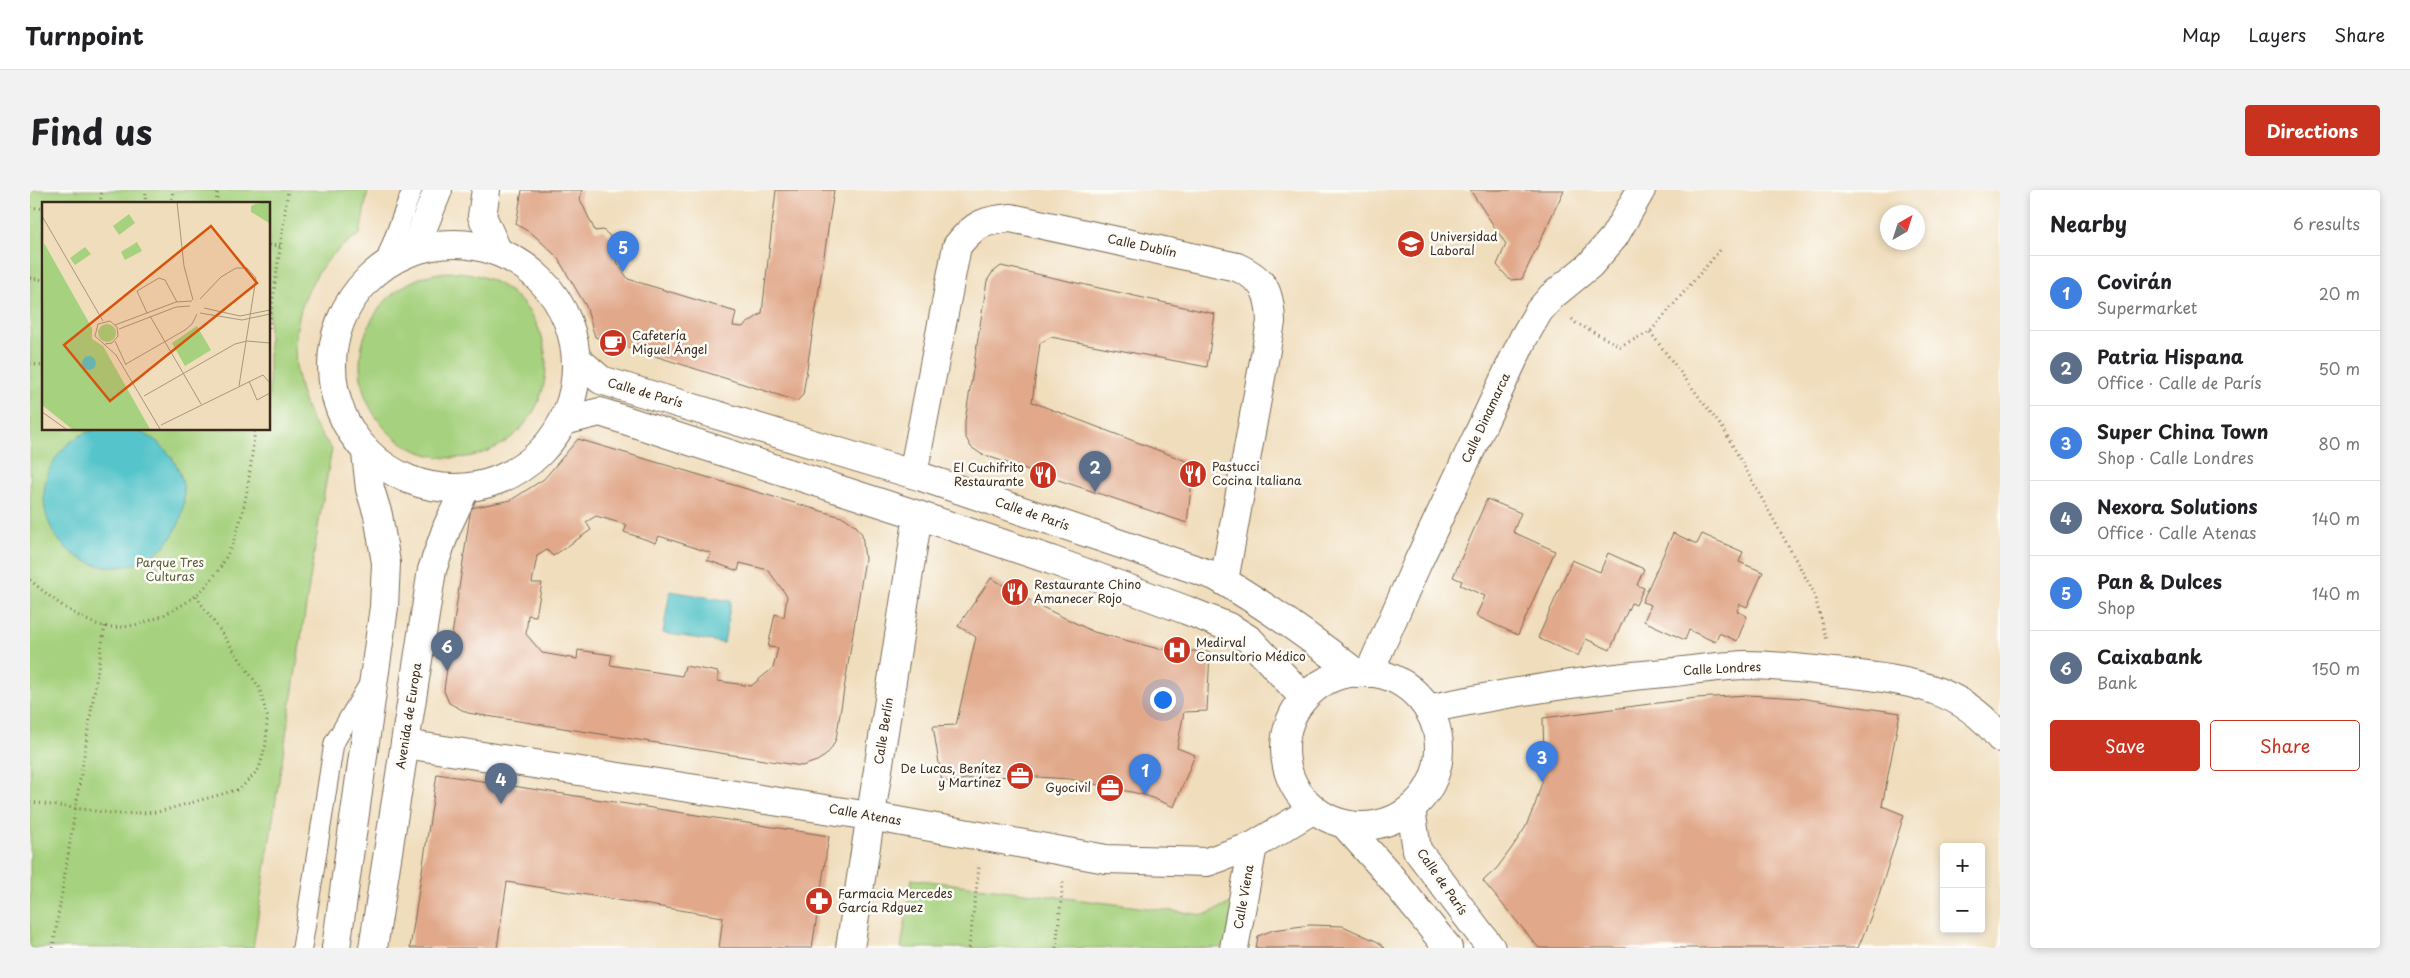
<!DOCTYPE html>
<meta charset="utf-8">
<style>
body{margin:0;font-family:"Playpen Sans",sans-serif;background:#f2f2f2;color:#202124}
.controls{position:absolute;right:15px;bottom:15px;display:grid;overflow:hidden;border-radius:5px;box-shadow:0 2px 8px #0003}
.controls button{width:45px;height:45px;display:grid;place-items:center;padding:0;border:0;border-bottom:1px solid #e0e0e0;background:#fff;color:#202124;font:25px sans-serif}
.compass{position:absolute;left:1850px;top:15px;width:45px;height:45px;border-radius:50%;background:#fff;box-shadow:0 2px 8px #0003;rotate:39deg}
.you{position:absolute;left:1132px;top:509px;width:18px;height:18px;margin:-12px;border:4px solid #fff;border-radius:50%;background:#1a73e8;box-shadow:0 0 0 8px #1a73e833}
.badge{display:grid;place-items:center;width:32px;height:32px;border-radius:50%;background:#c8321e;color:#fff;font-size:16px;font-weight:700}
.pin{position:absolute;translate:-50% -41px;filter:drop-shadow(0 1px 2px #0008)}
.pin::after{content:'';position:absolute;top:26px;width:18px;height:15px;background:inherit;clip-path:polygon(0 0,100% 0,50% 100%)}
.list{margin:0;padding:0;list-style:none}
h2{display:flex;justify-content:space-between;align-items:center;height:65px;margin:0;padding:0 20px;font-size:21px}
h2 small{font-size:16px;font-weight:400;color:#757577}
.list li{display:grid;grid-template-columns:32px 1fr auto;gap:15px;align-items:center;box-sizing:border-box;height:75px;padding:0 20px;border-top:1px solid #e0e0e0}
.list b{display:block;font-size:19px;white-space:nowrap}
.list p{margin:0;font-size:16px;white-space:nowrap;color:#757577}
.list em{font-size:16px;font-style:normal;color:#757577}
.actions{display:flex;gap:10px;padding:15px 20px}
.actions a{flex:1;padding:11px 0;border:1px solid #c8321e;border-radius:5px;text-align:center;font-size:18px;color:#c8321e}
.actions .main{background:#c8321e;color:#fff}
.map{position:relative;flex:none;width:1970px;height:758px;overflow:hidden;border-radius:5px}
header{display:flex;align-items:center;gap:30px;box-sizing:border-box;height:70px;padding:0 25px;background:#fff;border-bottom:1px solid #e0e0e0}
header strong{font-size:24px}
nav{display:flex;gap:28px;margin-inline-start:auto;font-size:18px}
.intro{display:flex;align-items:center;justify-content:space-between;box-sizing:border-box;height:120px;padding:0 30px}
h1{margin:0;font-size:35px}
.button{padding:12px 22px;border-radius:5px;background:#c8321e;color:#fff;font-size:18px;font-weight:700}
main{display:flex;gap:30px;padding:0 30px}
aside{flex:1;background:#fff;border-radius:5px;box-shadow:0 2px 8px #0003}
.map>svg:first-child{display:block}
</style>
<header>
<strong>Turnpoint</strong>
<nav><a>Map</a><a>Layers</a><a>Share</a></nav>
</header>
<div class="intro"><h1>Find us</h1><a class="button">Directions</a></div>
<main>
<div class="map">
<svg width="1970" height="758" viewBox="0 0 1970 758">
<rect width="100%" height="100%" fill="#fdfcf7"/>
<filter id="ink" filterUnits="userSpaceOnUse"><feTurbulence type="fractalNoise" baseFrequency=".02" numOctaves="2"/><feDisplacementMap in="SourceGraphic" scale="10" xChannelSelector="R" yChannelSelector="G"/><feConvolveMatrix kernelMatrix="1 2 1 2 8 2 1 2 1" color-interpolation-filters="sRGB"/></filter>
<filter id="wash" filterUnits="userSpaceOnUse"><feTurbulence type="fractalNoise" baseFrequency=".0096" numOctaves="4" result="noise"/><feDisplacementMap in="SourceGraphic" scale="20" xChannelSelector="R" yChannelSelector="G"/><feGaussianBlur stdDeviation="1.12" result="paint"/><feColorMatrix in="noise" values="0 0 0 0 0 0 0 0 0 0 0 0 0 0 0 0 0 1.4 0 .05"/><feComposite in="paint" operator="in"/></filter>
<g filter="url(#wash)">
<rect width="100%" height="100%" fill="#f0ddbc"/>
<!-- green -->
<g fill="#a6d17e" stroke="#707e4e" fill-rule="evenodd">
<path d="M 0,0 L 338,0 L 330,44 C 266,81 249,162 281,228 C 286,239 295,249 302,259 L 290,325 L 223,758 L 0,758 ZM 14,14 L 239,14 L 239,239 L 14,239 Z"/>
<circle cx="423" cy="175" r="93"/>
<path d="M 882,689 L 1174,725 L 1204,712 L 1196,758 L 871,758 Z"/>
</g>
<!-- water -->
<g fill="#57c5cb" stroke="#497874">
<circle cx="84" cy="307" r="70"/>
<path d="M 640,401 L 701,411 L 694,453 L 633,443 Z"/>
</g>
<g id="blocks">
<!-- building -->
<g fill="#e1a88a" fill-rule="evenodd">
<path d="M 492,0 L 552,0 L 550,9 L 565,41 L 573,40 L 579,45 L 582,51 L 580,61 L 598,89 L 706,122 L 703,136 L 712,137 L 732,123 L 746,0 L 804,0 L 773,205 L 767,211 L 565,147 L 556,116 L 527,67 L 504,45 L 486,34 Z"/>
<path d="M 1440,0 L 1534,0 L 1492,89 L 1480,90 L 1467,75 L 1476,54 Z"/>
<path d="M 971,76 L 1185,124 L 1177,177 L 1021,147 L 1010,153 L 1002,212 L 1164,274 L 1157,333 L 951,264 L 941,257 L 935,246 L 935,231 L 957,91 L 962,83 Z"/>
<path d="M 548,249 L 815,328 L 826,336 L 832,344 L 835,369 L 806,549 L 801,559 L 795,566 L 787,571 L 772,576 L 438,523 L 419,513 L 414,501 L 415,492 L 441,318 L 481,310 L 514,289 ZM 566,326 L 597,335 L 594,342 L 626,353 L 629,346 L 681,363 L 677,370 L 708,381 L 710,373 L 738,380 L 757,406 L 754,427 L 745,424 L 738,457 L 748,458 L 743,478 L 721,496 L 688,491 L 688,482 L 655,476 L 652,486 L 580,475 L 582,465 L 548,460 L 547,469 L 512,463 L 496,444 L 498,425 L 506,426 L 512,393 L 502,393 L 507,366 L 517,360 L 523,366 L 561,340 L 556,332 Z"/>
<path d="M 1457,309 L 1491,323 L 1483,342 L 1525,361 L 1488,445 L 1446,426 L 1455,406 L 1430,395 L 1432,391 L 1423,387 Z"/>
<path d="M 1643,343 L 1667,354 L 1672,344 L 1713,362 L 1709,372 L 1733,382 L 1717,417 L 1710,414 L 1707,421 L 1717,426 L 1707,451 L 1689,443 L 1685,452 L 1659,440 L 1655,450 L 1614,431 L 1621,415 L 1612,412 Z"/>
<path d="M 1578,363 L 1614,379 L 1607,395 L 1614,398 L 1606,415 L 1601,413 L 1580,460 L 1556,449 L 1548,466 L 1508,448 L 1542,370 L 1570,382 Z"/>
<path d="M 961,388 L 1008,415 L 1064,442 L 1129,459 L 1180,462 L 1177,521 L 1154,522 L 1147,558 L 1165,565 L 1144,617 L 1115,605 L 1040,589 L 990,586 L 954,587 L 912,592 L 903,536 L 926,535 L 946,447 L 928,436 Z"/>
<path d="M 1718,505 L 1769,508 L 1870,523 L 1852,616 L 1874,625 L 1846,714 L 1828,758 L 1509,758 L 1453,691 L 1467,678 L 1481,659 L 1495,638 L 1505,615 L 1512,592 L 1514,569 L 1513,528 L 1666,508 Z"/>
<path d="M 407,584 L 799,646 L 782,758 L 689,758 L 693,727 L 477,692 L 467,758 L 380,758 Z"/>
<path d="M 1280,735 L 1313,736 L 1348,752 L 1355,758 L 1226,758 L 1228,746 L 1243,740 Z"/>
</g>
</g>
</g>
<g filter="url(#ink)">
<use href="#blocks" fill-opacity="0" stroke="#7a6955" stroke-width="1"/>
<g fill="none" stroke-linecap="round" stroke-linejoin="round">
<!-- lane casing -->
<g stroke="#7a6955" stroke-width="21">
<g id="lane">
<path d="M 354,75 L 382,0"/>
<path d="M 272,758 L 304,553 L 339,494"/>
</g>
</g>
<!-- street casing -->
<g stroke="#7a6955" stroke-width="30">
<g id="street">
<path d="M 546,168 L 571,190 L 892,287 L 1185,386 C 1235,415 1280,447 1326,483"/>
<path d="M 534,231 L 570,222 L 888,325 L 1021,370 L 1156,420 L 1201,438 L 1220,450 L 1274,508"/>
<path d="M 883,284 L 927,56 C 944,34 955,30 981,28 L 1207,77 C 1235,90 1240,102 1241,132 L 1194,391"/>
<circle cx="1332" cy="559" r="77"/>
<path d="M 1339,483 L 1387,374 L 1494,147 L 1509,121 L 1522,106 L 1560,75 L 1584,47 L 1611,0"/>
<path d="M 1398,519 C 1480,502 1562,489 1645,482 C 1668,479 1693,476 1716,475 C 1749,475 1782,480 1814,483 C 1873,490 1932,496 1970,548"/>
<path d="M 375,554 L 840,626 L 1076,669 L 1177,672 L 1223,656 L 1284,619"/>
<path d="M 1381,619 L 1387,660 L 1461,758"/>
<path d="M 1314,634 L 1356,681 L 1418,758"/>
<path d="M 820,758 L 888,325"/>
<path d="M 1204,758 L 1223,656"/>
</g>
</g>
<!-- secondary casing -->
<g stroke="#7a6955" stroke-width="30">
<g id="secondary">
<path d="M 456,0 L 452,26 L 468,62"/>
<circle cx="424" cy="176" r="122"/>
<path d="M 384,60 L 408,0"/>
<path d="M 306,758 L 354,417 L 356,373 L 348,325 L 340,299 L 336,263"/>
<path d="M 343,758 L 402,380 L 417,337 L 435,299"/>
</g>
</g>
<!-- path -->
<g stroke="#7a6955" stroke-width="3" stroke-dasharray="1 4" stroke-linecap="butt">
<path d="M 70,14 L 72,0"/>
<path d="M 115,14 L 116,0"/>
<path d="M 141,14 L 143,0"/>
<path d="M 186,14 L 188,0"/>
<path d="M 0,17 L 14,19"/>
<path d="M 239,55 L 250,56"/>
<path d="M 0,88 L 14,90"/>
<path d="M 1542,129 L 1546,133 L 1590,156 L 1620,142 L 1691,59"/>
<path d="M 239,138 L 258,0"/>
<path d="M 1620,142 L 1694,240 L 1783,401 L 1797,450"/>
<path d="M 0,174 L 14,176"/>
<path d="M 0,390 C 20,407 42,425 66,434 C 98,445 140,425 165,406 C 179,395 192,377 199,361 C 217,323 220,280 225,239"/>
<path d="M 0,612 L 88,624 L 128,622 L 210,599 L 229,579 L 236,554 L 237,526 L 229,497 L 166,406"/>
<path d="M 23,758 L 75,435"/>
<path d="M 939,758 L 949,677"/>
<path d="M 1026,758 L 1033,692"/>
</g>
<!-- lane -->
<use href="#lane" stroke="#fff" stroke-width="19"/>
<!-- street -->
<use href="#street" stroke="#fff" stroke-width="28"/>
<!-- secondary -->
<use href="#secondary" stroke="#fff" stroke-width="28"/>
</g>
</g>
<!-- icons -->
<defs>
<g id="school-disc" transform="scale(1.4375)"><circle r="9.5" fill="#c8321e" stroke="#fdfcf7"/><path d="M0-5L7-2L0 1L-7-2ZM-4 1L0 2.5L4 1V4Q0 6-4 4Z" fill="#fff"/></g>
<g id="cafe-disc" transform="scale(1.4375)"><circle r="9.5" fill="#c8321e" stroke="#fdfcf7"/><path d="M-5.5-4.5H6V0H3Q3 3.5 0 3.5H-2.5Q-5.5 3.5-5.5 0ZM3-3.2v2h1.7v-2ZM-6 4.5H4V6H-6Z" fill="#fff"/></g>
<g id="restaurant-disc" transform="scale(1.4375)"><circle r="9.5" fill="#c8321e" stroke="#fdfcf7"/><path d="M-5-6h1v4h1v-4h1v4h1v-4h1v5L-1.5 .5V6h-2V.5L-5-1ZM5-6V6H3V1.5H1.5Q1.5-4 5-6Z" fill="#fff"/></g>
<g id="hospital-disc" transform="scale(1.4375)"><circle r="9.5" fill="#c8321e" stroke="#fdfcf7"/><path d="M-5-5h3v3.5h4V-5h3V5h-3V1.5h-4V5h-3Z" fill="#fff"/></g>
<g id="office-disc" transform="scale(1.4375)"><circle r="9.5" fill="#c8321e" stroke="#fdfcf7"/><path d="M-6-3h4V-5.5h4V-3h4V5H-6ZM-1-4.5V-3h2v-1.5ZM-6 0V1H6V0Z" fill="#fff"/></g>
<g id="pharmacy-disc" transform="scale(1.4375)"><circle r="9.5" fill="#c8321e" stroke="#fdfcf7"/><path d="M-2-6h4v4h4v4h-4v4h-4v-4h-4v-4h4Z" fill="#fff"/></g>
</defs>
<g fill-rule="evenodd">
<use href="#school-disc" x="1381" y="54"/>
<use href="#cafe-disc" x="583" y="153"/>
<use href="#restaurant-disc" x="1163" y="284"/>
<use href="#restaurant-disc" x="1013" y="285"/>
<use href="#restaurant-disc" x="985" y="402"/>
<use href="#hospital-disc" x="1147" y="460"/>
<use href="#office-disc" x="990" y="586"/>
<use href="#office-disc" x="1080" y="598"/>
<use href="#pharmacy-disc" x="789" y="711"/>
</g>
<g text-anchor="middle" stroke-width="5" stroke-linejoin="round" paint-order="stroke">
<!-- poi labels -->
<g font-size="12" fill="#3b2a1e" stroke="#fdfcf7" text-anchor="start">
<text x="1400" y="51">Universidad<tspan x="1400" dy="14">Laboral</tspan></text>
<text x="602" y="150">Cafetería<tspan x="602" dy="14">Miguel Ángel</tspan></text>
<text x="1182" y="281">Pastucci<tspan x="1182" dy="14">Cocina Italiana</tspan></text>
<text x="994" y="282" text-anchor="end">El Cuchifrito<tspan x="994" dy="14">Restaurante</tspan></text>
<text x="1004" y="399">Restaurante Chino<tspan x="1004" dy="14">Amanecer Rojo</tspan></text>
<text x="1166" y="457">Medirval<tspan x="1166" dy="14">Consultorio Médico</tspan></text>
<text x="971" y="583" text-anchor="end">De Lucas, Benítez<tspan x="971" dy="14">y Martínez</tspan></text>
<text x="1061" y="602" text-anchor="end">Gyocivil</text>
<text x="808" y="708">Farmacia Mercedes<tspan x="808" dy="14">García Rdguez</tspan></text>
</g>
<!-- street labels -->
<g font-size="12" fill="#3b2a1e" stroke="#fdfcf7">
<text transform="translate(1112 56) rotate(12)" y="4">Calle Dublín</text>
<text transform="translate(615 203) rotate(16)" y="4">Calle de París</text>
<text transform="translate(1456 228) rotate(-65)" y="4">Calle Dinamarca</text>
<text transform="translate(1002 324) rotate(19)" y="4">Calle de París</text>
<text transform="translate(1692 479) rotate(-3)" y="4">Calle Londres</text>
<text transform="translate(379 526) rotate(-81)" y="4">Avenida de Europa</text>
<text transform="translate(854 541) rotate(-81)" y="4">Calle Berlín</text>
<text transform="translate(835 625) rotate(10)" y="4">Calle Atenas</text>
<text transform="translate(1412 692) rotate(55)" y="4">Calle de París</text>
<text transform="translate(1214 707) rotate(-80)" y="4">Calle Viena</text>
</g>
<!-- park labels -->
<g font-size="12" fill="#5b5c3b" stroke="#fdfcf7">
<text x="140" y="377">Parque Tres<tspan x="140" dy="14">Culturas</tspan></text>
</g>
</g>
<!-- overview -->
<g transform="translate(12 12)">
<rect width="228" height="228" fill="#f0ddbc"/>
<path d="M 227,0 L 227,21 L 209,10 L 209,4 L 213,2 ZM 87,12 L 93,21 L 77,33 L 71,24 ZM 95,40 L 100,49 L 83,58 L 79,50 ZM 2,41 L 50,126 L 50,137 L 61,144 L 108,227 L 30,227 L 0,203 ZM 43,45 L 49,52 L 33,63 L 28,56 ZM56 131a9 9 0 1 1 18 0a9 9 0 1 1-18 0ZM 155,124 L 169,148 L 143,164 L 130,141 Z" fill="#a6d17e"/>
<path d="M40 161a7 7 0 1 1 14 0a7 7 0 1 1-14 0Z" fill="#57c5cb"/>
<path fill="none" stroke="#a8957d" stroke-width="1" d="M 135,0 L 142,64 L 151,98M 0,14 L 61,119M 158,97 L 179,75 L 194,66 L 205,66 L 214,76 L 197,184M 162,106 L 198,114 L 228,108M 105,111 L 95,89 L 117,76 L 123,78 L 135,100M 158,111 L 200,118 L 228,112M 108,114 L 159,202M 73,123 L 134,100 L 150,99M 77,127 L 134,105 L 148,104M 73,139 L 84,163M 63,142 L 70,141 L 76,134 L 75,125 L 68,119 L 56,122 L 53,134 L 74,153 L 118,227M 84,162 L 143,128 L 150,122 L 155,112M 207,179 L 215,198 L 228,191M 102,194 L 193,142 L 205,139 L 228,141M 0,210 L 24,227M 119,223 L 221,173 L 228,181"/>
<path fill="#d7540e" fill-opacity="0.15" stroke="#d7540e" stroke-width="2.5" d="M 169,24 L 215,81 L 68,199 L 22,143 Z"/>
<rect width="228" height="228" fill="none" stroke="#3b2a1e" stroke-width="2.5"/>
</g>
</svg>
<div class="controls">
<button>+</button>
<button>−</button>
</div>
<svg class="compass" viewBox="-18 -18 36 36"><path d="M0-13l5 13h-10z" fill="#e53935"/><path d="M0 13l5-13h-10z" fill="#757577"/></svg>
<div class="you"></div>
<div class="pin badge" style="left:1115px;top:605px;background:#3f7fe0">1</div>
<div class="pin badge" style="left:1065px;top:302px;background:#5c6f8a">2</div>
<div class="pin badge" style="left:1512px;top:592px;background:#3f7fe0">3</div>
<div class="pin badge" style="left:471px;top:614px;background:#5c6f8a">4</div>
<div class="pin badge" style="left:593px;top:82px;background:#3f7fe0">5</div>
<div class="pin badge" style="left:417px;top:481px;background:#5c6f8a">6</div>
</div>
<aside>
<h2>Nearby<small>6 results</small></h2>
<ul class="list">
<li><span class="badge" style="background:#3f7fe0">1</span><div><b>Covirán</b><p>Supermarket</p></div><em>20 m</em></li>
<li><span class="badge" style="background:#5c6f8a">2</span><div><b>Patria Hispana</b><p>Office · Calle de París</p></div><em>50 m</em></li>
<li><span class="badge" style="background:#3f7fe0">3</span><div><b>Super China Town</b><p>Shop · Calle Londres</p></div><em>80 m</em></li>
<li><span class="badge" style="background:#5c6f8a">4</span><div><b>Nexora Solutions</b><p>Office · Calle Atenas</p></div><em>140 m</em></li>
<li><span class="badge" style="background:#3f7fe0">5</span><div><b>Pan &amp; Dulces</b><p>Shop</p></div><em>140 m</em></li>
<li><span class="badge" style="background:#5c6f8a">6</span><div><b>Caixabank</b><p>Bank</p></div><em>150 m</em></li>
</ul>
<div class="actions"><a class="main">Save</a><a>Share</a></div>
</aside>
</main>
